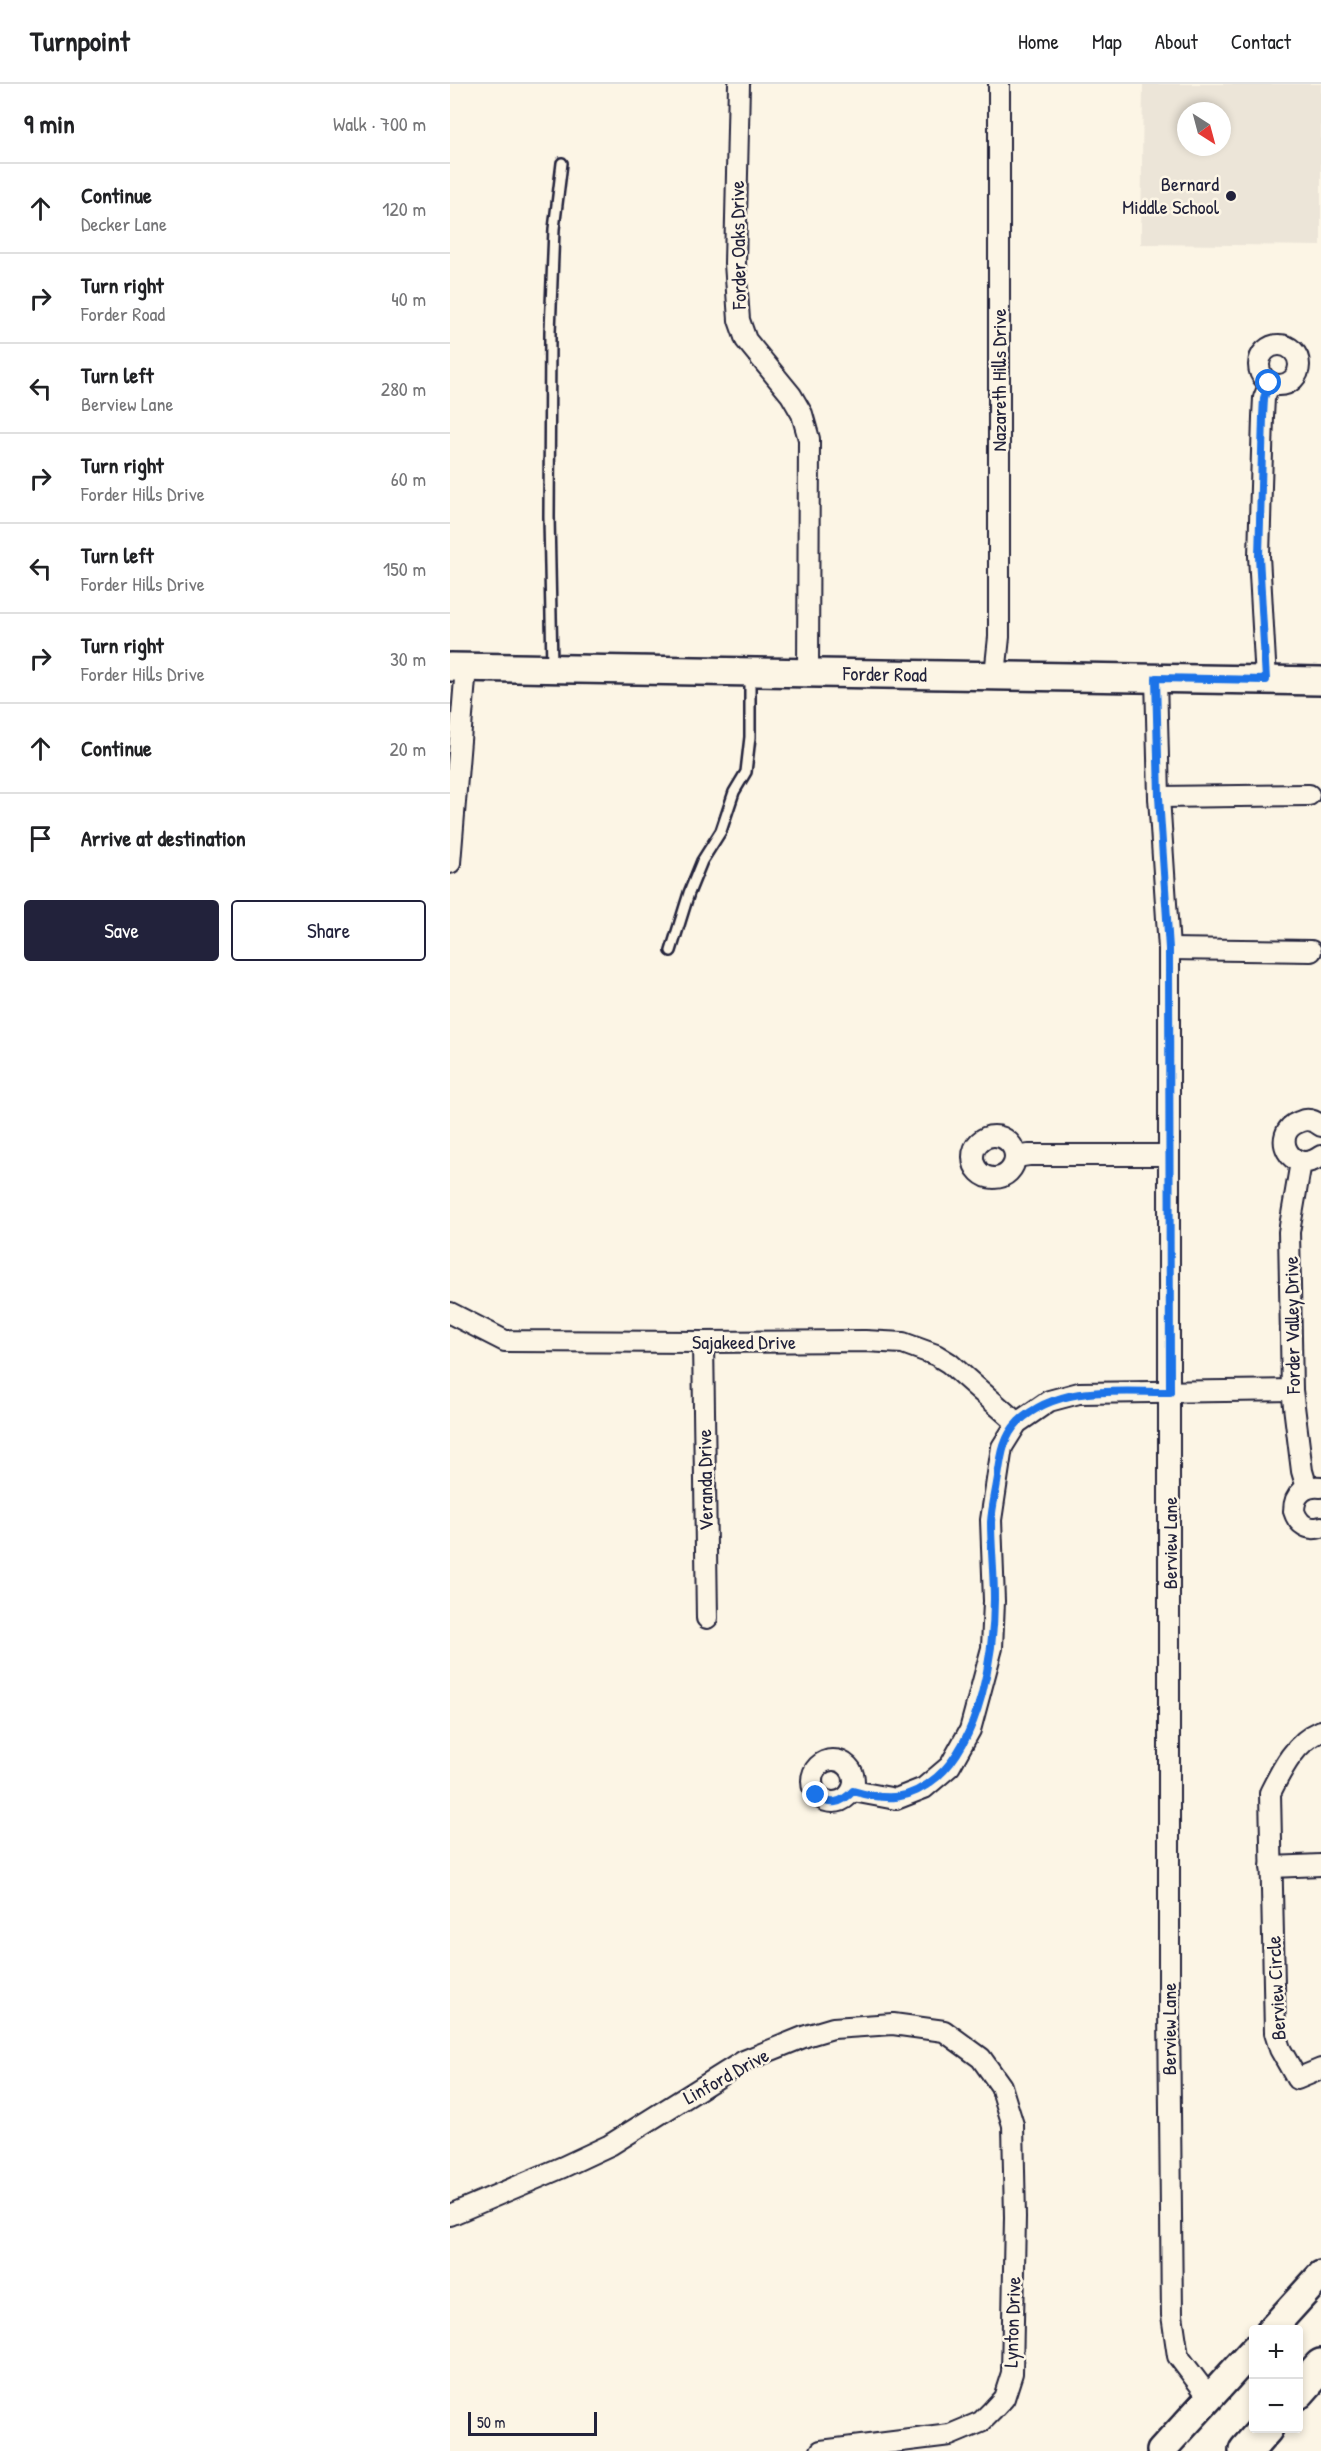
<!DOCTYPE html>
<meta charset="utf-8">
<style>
body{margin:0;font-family:"Patrick Hand",sans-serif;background:#f6f6f6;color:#202124}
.controls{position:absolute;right:18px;bottom:18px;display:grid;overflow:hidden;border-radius:6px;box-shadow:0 3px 9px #0003}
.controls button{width:54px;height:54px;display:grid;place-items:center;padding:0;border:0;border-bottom:2px solid #e0e0e0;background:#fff;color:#202124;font:30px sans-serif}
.compass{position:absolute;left:727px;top:18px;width:54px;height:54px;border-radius:50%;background:#fff;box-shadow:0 3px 9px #0003;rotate:144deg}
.scale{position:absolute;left:18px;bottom:15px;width:129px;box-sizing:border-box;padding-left:6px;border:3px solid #22223b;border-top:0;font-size:16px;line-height:21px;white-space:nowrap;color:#22223b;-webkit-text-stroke:4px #fcf5e5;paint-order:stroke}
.stop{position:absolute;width:18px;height:18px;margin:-14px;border:4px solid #1a73e8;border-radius:50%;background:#fff}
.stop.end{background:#1a73e8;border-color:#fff;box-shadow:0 2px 6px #0008}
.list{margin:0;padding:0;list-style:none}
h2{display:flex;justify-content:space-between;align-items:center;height:78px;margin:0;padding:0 24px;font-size:26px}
h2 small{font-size:20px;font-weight:400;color:#757577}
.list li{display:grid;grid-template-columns:39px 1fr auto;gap:18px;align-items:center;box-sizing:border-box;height:90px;padding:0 24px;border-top:2px solid #e0e0e0}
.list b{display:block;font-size:22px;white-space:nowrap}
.list p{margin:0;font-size:20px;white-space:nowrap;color:#757577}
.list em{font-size:20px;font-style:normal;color:#757577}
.actions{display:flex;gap:12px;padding:18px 24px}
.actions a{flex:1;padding:14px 0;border:2px solid #22223b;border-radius:6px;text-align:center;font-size:21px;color:#22223b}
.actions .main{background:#22223b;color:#fff}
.icon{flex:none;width:33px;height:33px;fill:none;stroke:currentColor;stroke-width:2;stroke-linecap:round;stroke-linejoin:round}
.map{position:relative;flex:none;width:871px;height:2367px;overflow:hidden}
header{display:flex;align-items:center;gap:36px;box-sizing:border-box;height:84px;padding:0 30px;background:#fff;border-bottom:2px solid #e0e0e0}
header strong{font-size:28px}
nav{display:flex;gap:33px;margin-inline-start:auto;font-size:21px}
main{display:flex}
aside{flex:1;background:#fff}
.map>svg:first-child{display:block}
</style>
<header>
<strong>Turnpoint</strong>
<nav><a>Home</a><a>Map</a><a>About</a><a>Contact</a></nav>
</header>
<main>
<aside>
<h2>9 min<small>Walk · 700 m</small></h2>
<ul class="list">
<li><svg class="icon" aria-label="ahead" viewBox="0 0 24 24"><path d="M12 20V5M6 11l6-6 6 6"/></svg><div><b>Continue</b><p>Decker Lane</p></div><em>120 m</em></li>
<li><svg class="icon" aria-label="right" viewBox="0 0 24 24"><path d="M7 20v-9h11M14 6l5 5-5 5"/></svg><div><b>Turn right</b><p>Forder Road</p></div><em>40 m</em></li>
<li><svg class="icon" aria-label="left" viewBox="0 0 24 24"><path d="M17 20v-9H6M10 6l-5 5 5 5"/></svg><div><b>Turn left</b><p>Berview Lane</p></div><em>280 m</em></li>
<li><svg class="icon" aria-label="right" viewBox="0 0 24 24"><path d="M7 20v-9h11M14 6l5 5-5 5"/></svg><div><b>Turn right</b><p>Forder Hills Drive</p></div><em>60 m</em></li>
<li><svg class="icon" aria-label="left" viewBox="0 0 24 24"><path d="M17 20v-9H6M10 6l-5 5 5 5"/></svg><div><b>Turn left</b><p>Forder Hills Drive</p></div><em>150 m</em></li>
<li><svg class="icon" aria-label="right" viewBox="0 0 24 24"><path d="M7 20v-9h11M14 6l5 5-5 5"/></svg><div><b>Turn right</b><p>Forder Hills Drive</p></div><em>30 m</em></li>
<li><svg class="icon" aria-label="ahead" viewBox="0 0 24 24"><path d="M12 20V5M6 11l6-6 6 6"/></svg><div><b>Continue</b></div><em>20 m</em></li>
<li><svg class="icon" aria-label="arrive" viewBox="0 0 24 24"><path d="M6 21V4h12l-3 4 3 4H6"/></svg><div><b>Arrive at destination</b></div></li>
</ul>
<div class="actions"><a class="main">Save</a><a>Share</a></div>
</aside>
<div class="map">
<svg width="871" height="2367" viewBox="0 0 871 2367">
<rect width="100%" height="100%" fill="#fcf5e5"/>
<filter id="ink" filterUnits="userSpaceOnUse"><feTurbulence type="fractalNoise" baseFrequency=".0167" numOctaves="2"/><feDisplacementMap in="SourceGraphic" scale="12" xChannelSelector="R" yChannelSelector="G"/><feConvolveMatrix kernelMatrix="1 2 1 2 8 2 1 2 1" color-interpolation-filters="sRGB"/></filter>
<g filter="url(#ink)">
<!-- built -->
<path fill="#ece5d8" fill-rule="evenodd" d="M 693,0 L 871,0 L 871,162 L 691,160 ZM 736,27 L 772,27 L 772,63 L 736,63 Z"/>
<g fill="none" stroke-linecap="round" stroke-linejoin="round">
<!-- lane casing -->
<g stroke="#22223b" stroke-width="14">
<g id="lane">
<path d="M 102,582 L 99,433 L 100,248 L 104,145 L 112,79"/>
<path d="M 221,867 L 239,809 L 252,777 L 271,747 L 284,708 L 296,688 L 300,653 L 300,591"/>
</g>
</g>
<!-- street casing -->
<g stroke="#22223b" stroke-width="24">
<g id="street">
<path d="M 289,0 L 285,179 L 289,236 L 296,256 L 341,311 L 352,330 L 359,355 L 358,589"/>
<circle cx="829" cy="281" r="20"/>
<path d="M 545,591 L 549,553 L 549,0"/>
<path d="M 706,594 L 709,713 L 719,865 L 719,1925 L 722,2231 L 728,2272 L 759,2313"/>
<path d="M 816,596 L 809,472 L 813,333 L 814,314 L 820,299"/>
<path d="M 709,713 L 859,711"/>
<path d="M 0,779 L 16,583"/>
<path d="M 719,865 L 861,867"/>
<path d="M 871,1042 C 864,1036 857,1034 849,1038 C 819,1049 841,1094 871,1072"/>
<circle cx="544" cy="1073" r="21"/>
<path d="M 566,1073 L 579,1071 L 719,1071"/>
<path d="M 851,1078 L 839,1148 L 842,1306 L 852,1387 L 857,1404"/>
<path d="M 0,1229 L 55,1257 L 253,1258 L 415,1257 L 453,1259 L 486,1271 L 499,1279 L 567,1339"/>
<path d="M 253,1258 L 257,1534"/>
<path d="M 871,1403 C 855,1401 844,1410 844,1427 C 848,1440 858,1447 871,1443"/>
<path d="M 871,1647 C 845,1658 832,1685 820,1709 L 825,1949 L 830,1965 L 847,1995 L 871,1985"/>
<circle cx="383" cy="1697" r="21"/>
<path d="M 403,1707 L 446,1715 L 474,1704 L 500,1682 L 520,1646 L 542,1564 L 544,1517 L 541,1436 L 552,1363 L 567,1339 L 599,1317 L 629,1309 L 842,1306"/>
<path d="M 821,1783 L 871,1781"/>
<path d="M 0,2131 L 113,2083 L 160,2061 L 294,1977 L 356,1952 L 383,1944 L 443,1940 L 494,1947 L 531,1974 L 551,2002 L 563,2041 L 565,2133 L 562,2289 L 554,2314 L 542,2327 L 531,2338 L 500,2351 L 371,2367"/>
</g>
</g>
<!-- secondary casing -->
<g stroke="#22223b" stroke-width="32">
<g id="secondary">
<path id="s1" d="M 0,583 L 871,597"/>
<path d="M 821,2246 L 871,2191"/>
<path d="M 711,2367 L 804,2265"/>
</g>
</g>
<!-- highway casing -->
<g stroke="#22223b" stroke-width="38">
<g id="highway">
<path d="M 848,2308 L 871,2282"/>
<path d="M 796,2367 L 816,2344"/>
</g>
</g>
<!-- lane -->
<use href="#lane" stroke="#fcf5e5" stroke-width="9"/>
<!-- street -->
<use href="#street" stroke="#fcf5e5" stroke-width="20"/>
<!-- secondary -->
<use href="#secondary" stroke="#fcf5e5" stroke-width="27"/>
<!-- highway -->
<use href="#highway" stroke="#fcf5e5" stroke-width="33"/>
</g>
</g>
<g fill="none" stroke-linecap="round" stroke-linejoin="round" filter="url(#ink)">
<!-- route -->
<path stroke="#1a73e8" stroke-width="8" d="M 366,1711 C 379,1723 392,1719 403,1707 C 437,1717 459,1717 487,1693 C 530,1656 544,1570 544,1515 C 544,1489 541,1464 541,1438 C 542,1423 546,1407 548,1393 C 551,1373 553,1353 568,1338 C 609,1300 668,1308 720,1308 L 719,865 L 709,713 L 706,594 L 816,596 L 809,472 L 813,333 L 814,314 L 819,299"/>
</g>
<!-- markers -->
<circle fill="#22223b" stroke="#fcf5e5" stroke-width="2" cx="781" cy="112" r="6"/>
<g text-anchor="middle" stroke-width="5" stroke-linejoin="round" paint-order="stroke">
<!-- poi labels -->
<g font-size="20" fill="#22223b" stroke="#fcf5e5" text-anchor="end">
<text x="769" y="107">Bernard<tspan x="769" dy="23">Middle School</tspan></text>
</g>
<!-- street labels -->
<g font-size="20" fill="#22223b" stroke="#fcf5e5">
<text transform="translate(288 161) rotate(-91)" y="7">Forder Oaks Drive</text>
<text transform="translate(549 296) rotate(-90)" y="7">Nazareth Hills Drive</text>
<text dy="7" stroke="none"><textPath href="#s1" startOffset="435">Forder Road</textPath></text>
<text transform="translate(842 1241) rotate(-91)" y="7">Forder Valley Drive</text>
<text x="294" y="1265">Sajakeed Drive</text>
<text transform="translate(255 1396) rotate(-91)" y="7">Veranda Drive</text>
<text transform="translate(720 1459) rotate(-90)" y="7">Berview Lane</text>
<text transform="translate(826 1904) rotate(-93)" y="7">Berview Circle</text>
<text transform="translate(719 1945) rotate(-90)" y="7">Berview Lane</text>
<text transform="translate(276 1992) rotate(-29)" y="7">Linford Drive</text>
<text transform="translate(562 2238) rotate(-88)" y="7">Lynton Drive</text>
</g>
</g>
</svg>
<div class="controls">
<button>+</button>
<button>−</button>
</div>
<svg class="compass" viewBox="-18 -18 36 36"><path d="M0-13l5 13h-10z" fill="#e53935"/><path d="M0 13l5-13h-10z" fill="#757577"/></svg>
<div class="scale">50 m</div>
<div class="stop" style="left:819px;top:299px"></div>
<div class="stop end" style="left:366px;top:1711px"></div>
</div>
</main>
